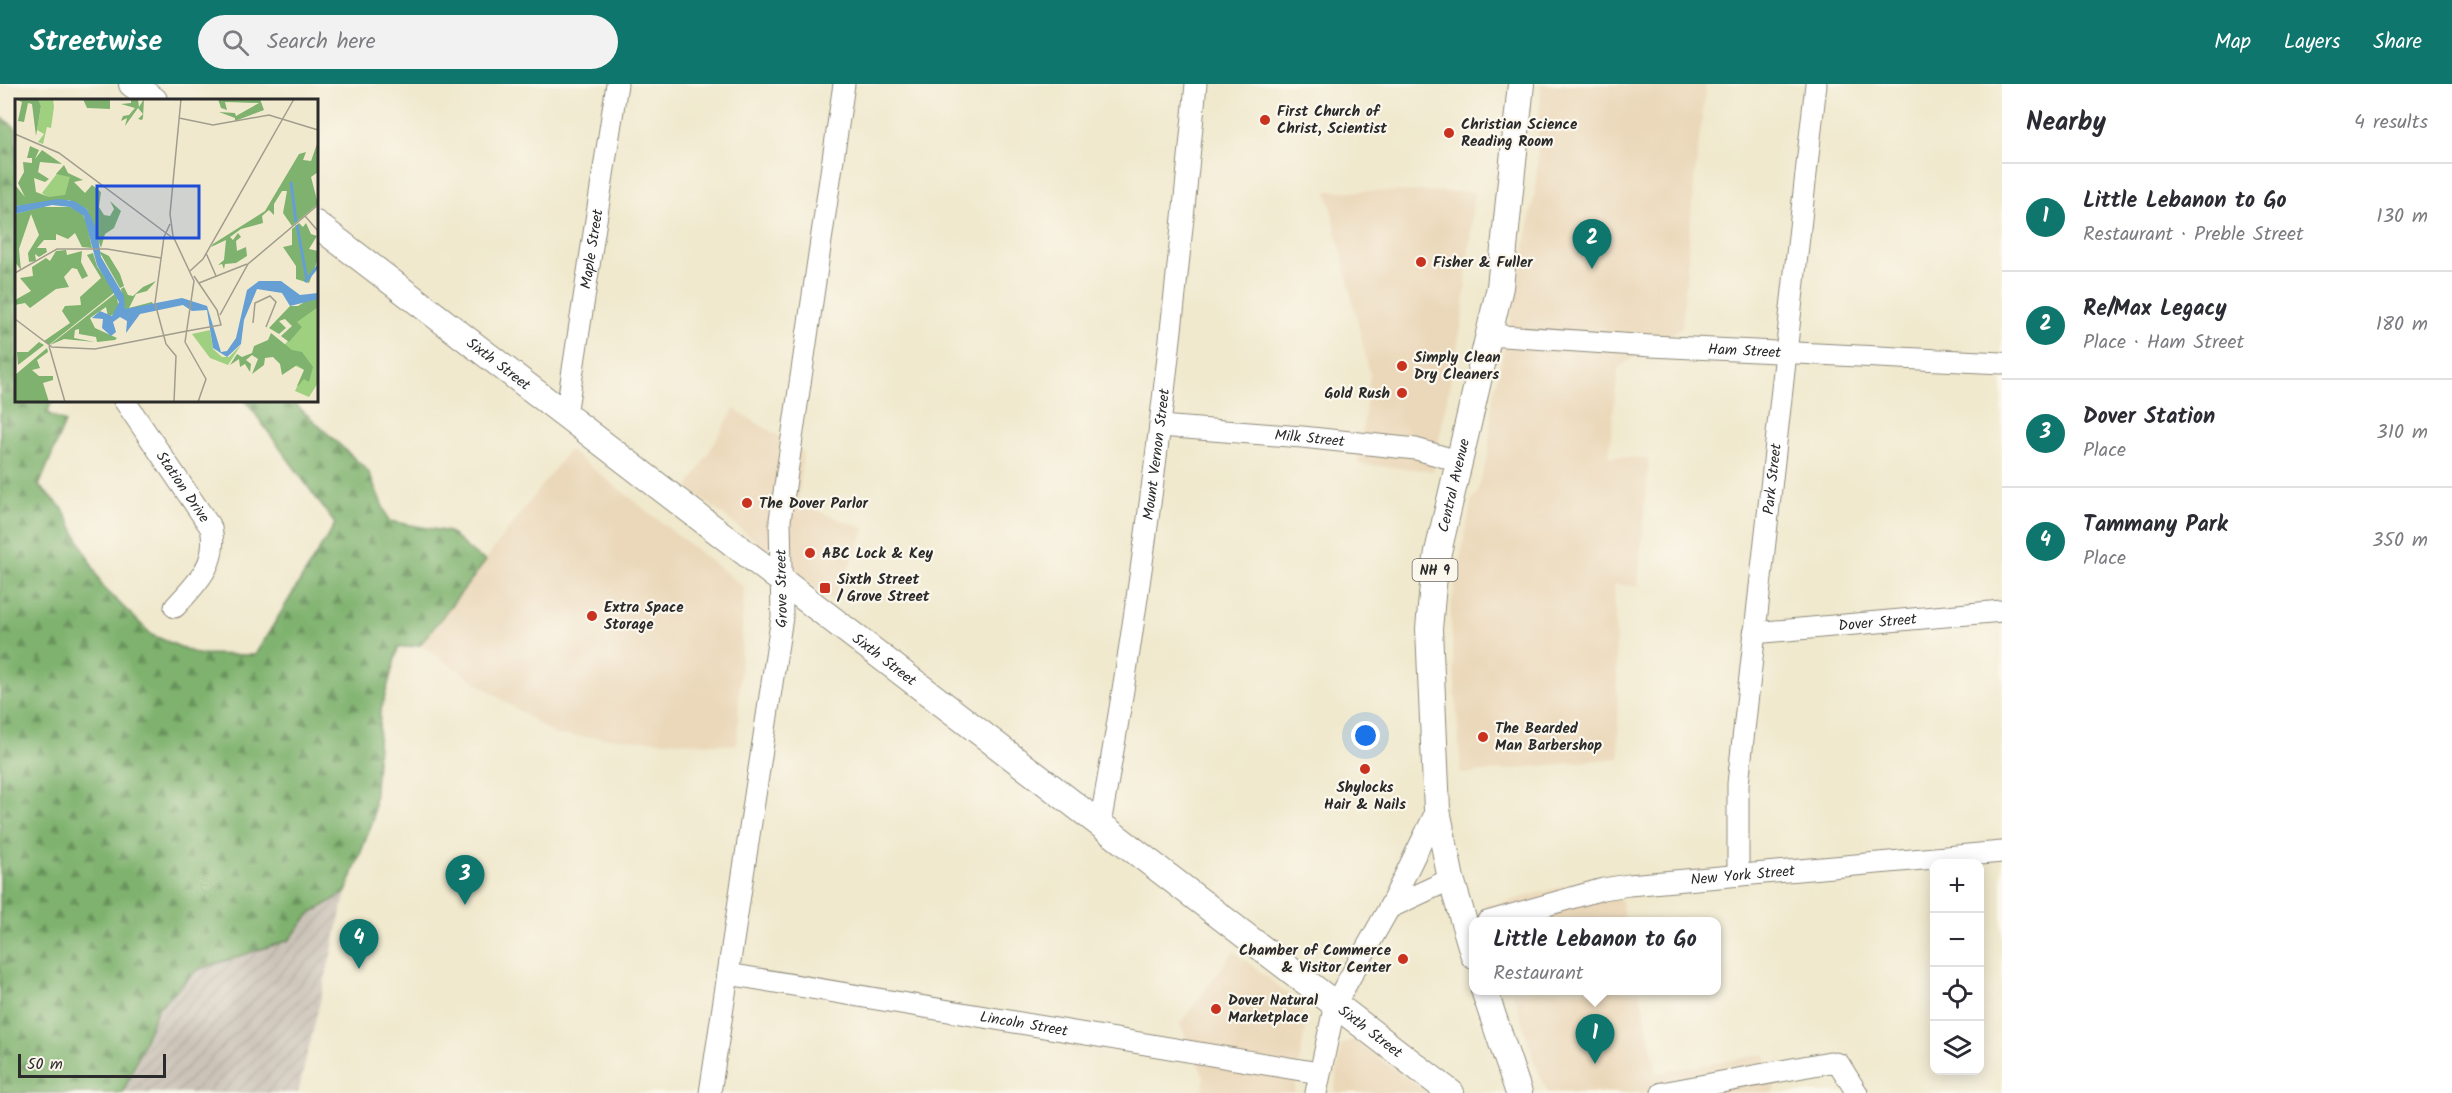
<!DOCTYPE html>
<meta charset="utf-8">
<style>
body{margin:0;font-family:Kalam,sans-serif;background:#f2f2f3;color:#2b2b33}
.controls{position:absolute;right:18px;bottom:18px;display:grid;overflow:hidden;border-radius:12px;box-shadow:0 3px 15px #0003}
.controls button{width:54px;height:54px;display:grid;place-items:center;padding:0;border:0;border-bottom:2px solid #e1e1e2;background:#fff;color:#2b2b33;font:30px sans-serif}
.scale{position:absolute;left:18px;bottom:15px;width:148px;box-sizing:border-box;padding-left:6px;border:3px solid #2b2b2b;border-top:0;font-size:16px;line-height:21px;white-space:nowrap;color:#2b2b2b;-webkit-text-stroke:4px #fbf7ec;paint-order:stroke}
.you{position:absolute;left:1366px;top:652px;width:21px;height:21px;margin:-15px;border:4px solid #fff;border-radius:50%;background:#1a73e8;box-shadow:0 0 0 9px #1a73e833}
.badge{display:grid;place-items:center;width:39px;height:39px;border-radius:50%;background:#0f766e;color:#fff;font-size:20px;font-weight:700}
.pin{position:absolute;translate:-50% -50px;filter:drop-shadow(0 2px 3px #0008)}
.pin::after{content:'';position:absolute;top:32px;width:21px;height:18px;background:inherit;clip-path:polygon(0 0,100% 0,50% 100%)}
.popup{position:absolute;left:1469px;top:833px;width:252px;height:78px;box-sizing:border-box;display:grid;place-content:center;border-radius:12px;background:#fff;filter:drop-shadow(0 2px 4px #0005);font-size:20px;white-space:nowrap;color:#7c7c81}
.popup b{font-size:22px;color:#2b2b33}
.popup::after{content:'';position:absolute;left:50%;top:100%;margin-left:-12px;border:12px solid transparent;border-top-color:#fff}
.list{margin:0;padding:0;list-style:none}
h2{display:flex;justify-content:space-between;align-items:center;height:78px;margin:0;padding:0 24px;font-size:26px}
h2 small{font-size:20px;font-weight:400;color:#7c7c81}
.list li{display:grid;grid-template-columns:39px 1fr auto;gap:18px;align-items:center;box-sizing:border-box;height:108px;padding:0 24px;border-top:2px solid #e1e1e2}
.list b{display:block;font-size:22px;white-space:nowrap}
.list p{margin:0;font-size:20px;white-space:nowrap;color:#7c7c81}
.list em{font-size:20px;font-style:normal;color:#7c7c81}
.icon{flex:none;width:33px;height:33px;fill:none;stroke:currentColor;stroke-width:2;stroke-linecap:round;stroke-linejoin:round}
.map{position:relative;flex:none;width:2002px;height:1009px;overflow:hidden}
header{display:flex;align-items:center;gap:36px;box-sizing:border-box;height:84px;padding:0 30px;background:#0f766e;color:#fff}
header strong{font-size:28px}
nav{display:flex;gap:33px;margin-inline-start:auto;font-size:21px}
.search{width:420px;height:54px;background:#f2f2f3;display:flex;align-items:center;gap:15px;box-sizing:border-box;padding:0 21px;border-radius:33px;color:#7c7c81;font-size:22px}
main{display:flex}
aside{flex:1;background:#fff}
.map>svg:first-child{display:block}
</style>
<header>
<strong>Streetwise</strong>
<div class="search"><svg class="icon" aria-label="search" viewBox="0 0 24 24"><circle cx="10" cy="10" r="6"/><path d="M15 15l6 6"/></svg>Search here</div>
<nav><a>Map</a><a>Layers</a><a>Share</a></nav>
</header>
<main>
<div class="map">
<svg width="2002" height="1009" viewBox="0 0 2002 1009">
<defs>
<pattern id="industrial-furrows" width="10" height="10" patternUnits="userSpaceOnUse" patternTransform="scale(1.5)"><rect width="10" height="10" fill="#cbc3b8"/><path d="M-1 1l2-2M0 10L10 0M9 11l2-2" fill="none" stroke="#aea89e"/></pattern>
<pattern id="forest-firs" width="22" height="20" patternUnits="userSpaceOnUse" patternTransform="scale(1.5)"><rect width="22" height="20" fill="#7fb26e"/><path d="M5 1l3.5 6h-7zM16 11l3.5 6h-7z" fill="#68915b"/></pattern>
</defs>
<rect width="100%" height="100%" fill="#fbf7ec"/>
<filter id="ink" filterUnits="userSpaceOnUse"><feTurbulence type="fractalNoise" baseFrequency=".0167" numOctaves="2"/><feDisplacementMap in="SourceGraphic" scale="12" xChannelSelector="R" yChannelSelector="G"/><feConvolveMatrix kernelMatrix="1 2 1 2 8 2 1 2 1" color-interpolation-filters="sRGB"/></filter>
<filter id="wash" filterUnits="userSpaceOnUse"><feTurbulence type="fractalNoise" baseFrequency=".008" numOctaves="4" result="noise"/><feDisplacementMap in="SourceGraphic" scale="24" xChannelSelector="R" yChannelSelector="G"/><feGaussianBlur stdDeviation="1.35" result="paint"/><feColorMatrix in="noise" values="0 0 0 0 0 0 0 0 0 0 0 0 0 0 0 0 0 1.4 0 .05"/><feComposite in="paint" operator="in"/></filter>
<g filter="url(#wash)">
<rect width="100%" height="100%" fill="#f0e9ce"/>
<!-- built -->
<g fill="#ebd8ba">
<path d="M 1541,0 L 1706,0 L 1694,98 L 1682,244 L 1618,284 L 1609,372 L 1649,375 L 1638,503 L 1614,500 L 1619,674 L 1461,690 L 1450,526 L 1472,415 L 1477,410 L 1488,370 L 1492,317 L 1516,211 L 1536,102 Z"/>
<path d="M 1327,107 L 1474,108 L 1463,233 L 1433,387 L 1358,380 L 1370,291 Z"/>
<path d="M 734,325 L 803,367 L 798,419 L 865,445 L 834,518 L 688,404 Z"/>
<path d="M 569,366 L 744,503 L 737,661 L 555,651 L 420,561 Z"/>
<path d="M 1613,789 L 1626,837 L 1491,837 L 1485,820 L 1493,821 Z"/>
<path d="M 1234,867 L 1299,919 L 1305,946 L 1294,1009 L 1203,1009 L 1204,993 L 1180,940 Z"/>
<path d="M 1512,907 L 1640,907 L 1657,989 L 1765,970 L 1774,995 L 1775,1009 L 1548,1009 L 1536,982 Z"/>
<path d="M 1352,955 L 1428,1009 L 1334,1009 L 1341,962 Z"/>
</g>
<!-- industrial -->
<path fill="url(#industrial-furrows)" d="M 346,808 L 298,1009 L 123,1009 L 158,924 L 197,886 L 289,856 L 309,831 Z"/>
<!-- forest -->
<path fill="url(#forest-firs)" stroke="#556e4c" stroke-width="1.5" d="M 0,32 L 16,44 L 16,316 L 52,317 L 47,329 L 65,338 L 39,402 L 63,425 L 103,503 L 152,551 L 197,570 L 255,571 L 335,440 L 246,317 L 292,317 L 368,387 L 389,437 L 449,448 L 474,470 L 486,477 L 420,561 L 398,564 L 380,630 L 373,736 L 346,808 L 309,831 L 289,856 L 197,886 L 158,924 L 123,1009 L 0,1009 Z"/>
</g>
<g filter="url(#ink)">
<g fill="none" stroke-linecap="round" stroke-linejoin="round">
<!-- minor casing -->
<g stroke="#8e8a7c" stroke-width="23">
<g id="minor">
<path id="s1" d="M 1489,251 L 1651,262 L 2002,279"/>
<path id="s2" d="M 124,316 L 211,444 C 219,479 197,499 175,523"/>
<path id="s3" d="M 566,331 L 617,0"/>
<path id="s4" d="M 1160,342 L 1302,353 L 1416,365 L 1458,377"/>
<path id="s5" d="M 1754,549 L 2002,527"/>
<path id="s6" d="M 1100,740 C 1145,496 1173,247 1196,0"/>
<path id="s7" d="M 1738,791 L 1738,700 L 1816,0"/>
<path d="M 1389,824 L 1451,795"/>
<path id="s8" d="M 1487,838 L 1603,805 L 1629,801 L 2002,768"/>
<path id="s9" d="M 728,890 L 1319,989"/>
<path id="s10" d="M 710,1009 L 782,533 L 780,436 L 844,0"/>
<path d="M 1316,1009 L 1335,920 L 1389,824 L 1437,726"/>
<path d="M 1662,1009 L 1830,978 L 1839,980 L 1857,1009"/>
</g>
</g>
<!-- major casing -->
<g stroke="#8e8a7c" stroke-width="28">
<g id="major">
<path d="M 132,0 L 154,16"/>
<path id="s11" d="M 316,140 L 1451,1009"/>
<path id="s12" d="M 1474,872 L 1451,795 L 1437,726 L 1429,545 L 1433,501 L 1438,468 L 1500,203 L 1521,0"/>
<path d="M 1484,906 L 1519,1009"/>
</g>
</g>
<!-- minor -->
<use href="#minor" stroke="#fff" stroke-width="21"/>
<!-- major -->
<use href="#major" stroke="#fff" stroke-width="26"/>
</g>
</g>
<!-- markers -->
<g fill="#c8321e" stroke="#fbf7ec" stroke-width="2">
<circle cx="1265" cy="36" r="6"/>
<circle cx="1449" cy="49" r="6"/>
<circle cx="1421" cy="178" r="6"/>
<circle cx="1402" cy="282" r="6"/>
<circle cx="1402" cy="309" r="6"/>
<circle cx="747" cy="419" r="6"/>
<circle cx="810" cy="469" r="6"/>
<rect x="819" y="498" width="12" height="12" rx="3"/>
<circle cx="592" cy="532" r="6"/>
<circle cx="1483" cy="653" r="6"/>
<circle cx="1365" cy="685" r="6"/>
<circle cx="1403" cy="875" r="6"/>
<circle cx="1216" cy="925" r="6"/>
</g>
<g text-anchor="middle" stroke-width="4.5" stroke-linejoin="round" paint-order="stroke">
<!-- shield labels -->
<rect fill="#fbf7ec" stroke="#696865" stroke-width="1.5" x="1412.5" y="475" width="45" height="22" rx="4.5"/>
<g font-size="14" font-weight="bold" fill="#2b2b2b">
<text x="1435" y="491">NH 9</text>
</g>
<!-- poi labels -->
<g font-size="15" font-weight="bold" fill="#2b2b2b" stroke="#fbf7ec" text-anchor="start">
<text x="1277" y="32">First Church of<tspan x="1277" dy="17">Christ, Scientist</tspan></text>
<text x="1461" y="45">Christian Science<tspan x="1461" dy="17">Reading Room</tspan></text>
<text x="1433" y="183">Fisher &amp; Fuller</text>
<text x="1414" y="278">Simply Clean<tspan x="1414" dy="17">Dry Cleaners</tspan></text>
<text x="1390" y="314" text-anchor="end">Gold Rush</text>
<text x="759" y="424">The Dover Parlor</text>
<text x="822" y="474">ABC Lock &amp; Key</text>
<text x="837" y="500">Sixth Street<tspan x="837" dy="17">/ Grove Street</tspan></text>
<text x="604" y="528">Extra Space<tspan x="604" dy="17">Storage</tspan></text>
<text x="1495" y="649">The Bearded<tspan x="1495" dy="17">Man Barbershop</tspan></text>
<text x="1365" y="708" text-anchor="middle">Shylocks<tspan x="1365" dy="17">Hair &amp; Nails</tspan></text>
<text x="1391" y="871" text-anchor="end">Chamber of Commerce<tspan x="1391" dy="17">&amp; Visitor Center</tspan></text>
<text x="1228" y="921">Dover Natural<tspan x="1228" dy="17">Marketplace</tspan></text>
</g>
<!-- street labels -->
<g font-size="15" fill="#2b2b2b" stroke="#fbf7ec">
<text dy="5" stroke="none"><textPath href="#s3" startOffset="168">Maple Street</textPath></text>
<text dy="5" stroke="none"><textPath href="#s1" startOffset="256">Ham Street</textPath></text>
<text dy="5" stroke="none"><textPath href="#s11" startOffset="230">Sixth Street</textPath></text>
<text dy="5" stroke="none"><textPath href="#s4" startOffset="150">Milk Street</textPath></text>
<text dy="5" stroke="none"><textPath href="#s6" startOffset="374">Mount Vernon Street</textPath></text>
<text dy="5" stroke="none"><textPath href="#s7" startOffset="398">Park Street</textPath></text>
<text dy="5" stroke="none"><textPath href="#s12" startOffset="478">Central Avenue</textPath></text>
<text dy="5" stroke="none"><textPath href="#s2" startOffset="105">Station Drive</textPath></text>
<text dy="5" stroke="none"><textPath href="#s10" startOffset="510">Grove Street</textPath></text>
<text dy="5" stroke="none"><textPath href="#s5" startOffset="124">Dover Street</textPath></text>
<text dy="5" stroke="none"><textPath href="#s11" startOffset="716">Sixth Street</textPath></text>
<text dy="5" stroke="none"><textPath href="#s8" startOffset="261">New York Street</textPath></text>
<text dy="5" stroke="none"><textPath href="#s9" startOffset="300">Lincoln Street</textPath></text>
<text dy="5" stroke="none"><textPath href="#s11" startOffset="1328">Sixth Street</textPath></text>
</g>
</g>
<!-- overview -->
<g transform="translate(15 15)">
<rect width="303" height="303" fill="#f0e9ce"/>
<path d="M 23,0 L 38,0 L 39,8 L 36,29 L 32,28 L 28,45 L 23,43 L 29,35 L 22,31 L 26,7 ZM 44,72 L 58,78 L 55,93 L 49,99 L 34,99 L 27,94 ZM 303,201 L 303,284 L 294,298 L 280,292 L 290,271 L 258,258 L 286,228 L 274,217 ZM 195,231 L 198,250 L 207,258 L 214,258 L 226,246 L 213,266 L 195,259 L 177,235 Z" fill="#9fd07f"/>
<path d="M 23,0 L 26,7 L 21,37 L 17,5 L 13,4 L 9,23 L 3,22 L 7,3 L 0,0 ZM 68,0 L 95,0 L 95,10 L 72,9 ZM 116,0 L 123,0 L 124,8 L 129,0 L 128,19 L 127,21 L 123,20 L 128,15 L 123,9 L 110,27 L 112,19 L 106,22 L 108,17 L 114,16 L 120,9 L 106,5 L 116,4 ZM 203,0 L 245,0 L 249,11 L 220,22 L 220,19 L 204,13 L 220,14 L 221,17 L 244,4 L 210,3 L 212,11 L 206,9 ZM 303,42 L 303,73 L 296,78 L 303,105 L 277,127 L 268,114 L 272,92 L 267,92 L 259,105 L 259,116 L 254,111 L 247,117 L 248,124 L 226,130 L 215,138 L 218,141 L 223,134 L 226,138 L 221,142 L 222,152 L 231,148 L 232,157 L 221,164 L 210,165 L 209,170 L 207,165 L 203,166 L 209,161 L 211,141 L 196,148 L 198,145 L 250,112 L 284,55 L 291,53 L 288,61 L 296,62 ZM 15,47 L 24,51 L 20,60 L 27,51 L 47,65 L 25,63 L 23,73 L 34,80 L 30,83 L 19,79 L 21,93 L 34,98 L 50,96 L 55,78 L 41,75 L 49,66 L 53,74 L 68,81 L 59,83 L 70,94 L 77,86 L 86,93 L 84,108 L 89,116 L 95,117 L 99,110 L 95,102 L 106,112 L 99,129 L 90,135 L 86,149 L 72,110 L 54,101 L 0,107 L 0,86 L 10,98 L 3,84 L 9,73 L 8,63 L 17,64 L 17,59 L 12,59 ZM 27,108 L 55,108 L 66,113 L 71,121 L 77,149 L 67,148 L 60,134 L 53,140 L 41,135 L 41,141 L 29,141 L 22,149 L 31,149 L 32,153 L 24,158 L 20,155 L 21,162 L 14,163 L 13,154 L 24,136 L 16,115 L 4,150 L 6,171 L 0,163 L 0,115 ZM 284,124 L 288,128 L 291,124 L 296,135 L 302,137 L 294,150 L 303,152 L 303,160 L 294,184 L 281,180 L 281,167 L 268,148 L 277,146 L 277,130 ZM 51,151 L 52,156 L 67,152 L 66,163 L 73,177 L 67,180 L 62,170 L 57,169 L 49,178 L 54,188 L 41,190 L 15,209 L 10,204 L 0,206 L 0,201 L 16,192 L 5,179 L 18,177 L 17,168 L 31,159 L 35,162 L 41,152 ZM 84,152 L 94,157 L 105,175 L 109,187 L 105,189 ZM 78,154 L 82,167 L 100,193 L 34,246 L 29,242 L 55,224 L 47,212 L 50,207 L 66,206 L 65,198 L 86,179 L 72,156 ZM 141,182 L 132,192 L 121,195 L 114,209 L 137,203 L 138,205 L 110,211 L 106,190 L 109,188 L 113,196 L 118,197 L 128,188 ZM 101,194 L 104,209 L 101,214 L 93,218 L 91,208 L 75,219 L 80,229 L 102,239 L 100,241 L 82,243 L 81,238 L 64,235 L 64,230 L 60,231 L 59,239 L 80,243 L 49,240 L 35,246 ZM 294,200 L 303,200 L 303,208 L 282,223 L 287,228 L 274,243 L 266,237 L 277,227 L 270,220 L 264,222 L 271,229 L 264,235 L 254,229 L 275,207 L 283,207 ZM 256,234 L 277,251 L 287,253 L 298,268 L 294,283 L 289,280 L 283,287 L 282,287 L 289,271 L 282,266 L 267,276 L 265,265 L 258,258 L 250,259 L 249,266 L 237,275 L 243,260 L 237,256 L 231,261 L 236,265 L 235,273 L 230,265 L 225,268 L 224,260 L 215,266 L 222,255 L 227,258 L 237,254 L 239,247 L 253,241 ZM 24,243 L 29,246 L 3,266 L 2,253 L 13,253 ZM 32,249 L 33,253 L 22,261 L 25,269 L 17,271 L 24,277 L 38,277 L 38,281 L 28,284 L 34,303 L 0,303 L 0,276 Z" fill="#7fb26e"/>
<path d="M 43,100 L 59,102 L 72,110 L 82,131 L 86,158 L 109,197 L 110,210 L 167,199 L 192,207 L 206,253 L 212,252 L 221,239 L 232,191 L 244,182 L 266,182 L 285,196 L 303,194 L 303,200 L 275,207 L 267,194 L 242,190 L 229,221 L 226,245 L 212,258 L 198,249 L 192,211 L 177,212 L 168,206 L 125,215 L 111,234 L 112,222 L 105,218 L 98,223 L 101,233 L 96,237 L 87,229 L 88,220 L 77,219 L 85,212 L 97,217 L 104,203 L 82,166 L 69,117 L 55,108 L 37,106 L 0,115 L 0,107 Z" fill="#659fd4"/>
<path fill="none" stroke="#659fd4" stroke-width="3" d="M 276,83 L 281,123M 282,126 L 292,181M 290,183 L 303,167"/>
<path fill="none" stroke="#a19d8d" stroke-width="1.5" d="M 166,0 L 155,115 L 158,137 L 179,182 L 170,243M 164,19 L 198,26 L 254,16 L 303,31M 0,35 L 44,54 L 159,140M 290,117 L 303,132M 155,125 L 149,138 L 140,204 L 151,245 L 161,257 L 159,303M 191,154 L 201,177M 175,172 L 188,160 L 279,0M 0,174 L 42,150 L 92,150 L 146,159M 184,184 L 232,165M 205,216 L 233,165 L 303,106M 0,220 L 37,248 L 80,250 L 172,232M 238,224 L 240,204 L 255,197 L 261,203 L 251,228M 172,232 L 206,226 L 202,211 L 179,177M 170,243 L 191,280 L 183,303M 34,247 L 50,303"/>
<path fill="#1d4ed8" fill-opacity="0.15" stroke="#1d4ed8" stroke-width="3" d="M 82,87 L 184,87 L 184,139 L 82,139 Z"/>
<rect width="303" height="303" fill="none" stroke="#2b2b2b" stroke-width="3"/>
</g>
</svg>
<div class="controls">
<button>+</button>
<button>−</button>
<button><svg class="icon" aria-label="locate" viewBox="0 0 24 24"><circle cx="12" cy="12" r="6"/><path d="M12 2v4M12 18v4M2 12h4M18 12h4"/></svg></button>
<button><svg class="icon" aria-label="layers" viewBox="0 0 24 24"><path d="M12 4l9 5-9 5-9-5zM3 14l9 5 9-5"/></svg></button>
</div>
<div class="scale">50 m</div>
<div class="you"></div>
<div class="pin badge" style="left:1595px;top:980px">1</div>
<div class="popup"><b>Little Lebanon to Go</b>Restaurant</div>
<div class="pin badge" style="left:1592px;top:185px">2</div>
<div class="pin badge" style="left:465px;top:821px">3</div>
<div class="pin badge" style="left:359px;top:885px">4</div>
</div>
<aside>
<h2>Nearby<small>4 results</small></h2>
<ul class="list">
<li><span class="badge">1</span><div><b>Little Lebanon to Go</b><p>Restaurant · Preble Street</p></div><em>130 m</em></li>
<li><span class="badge">2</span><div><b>Re/Max Legacy</b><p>Place · Ham Street</p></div><em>180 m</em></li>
<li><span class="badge">3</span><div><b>Dover Station</b><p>Place</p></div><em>310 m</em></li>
<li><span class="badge">4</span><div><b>Tammany Park</b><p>Place</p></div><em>350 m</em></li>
</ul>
</aside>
</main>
